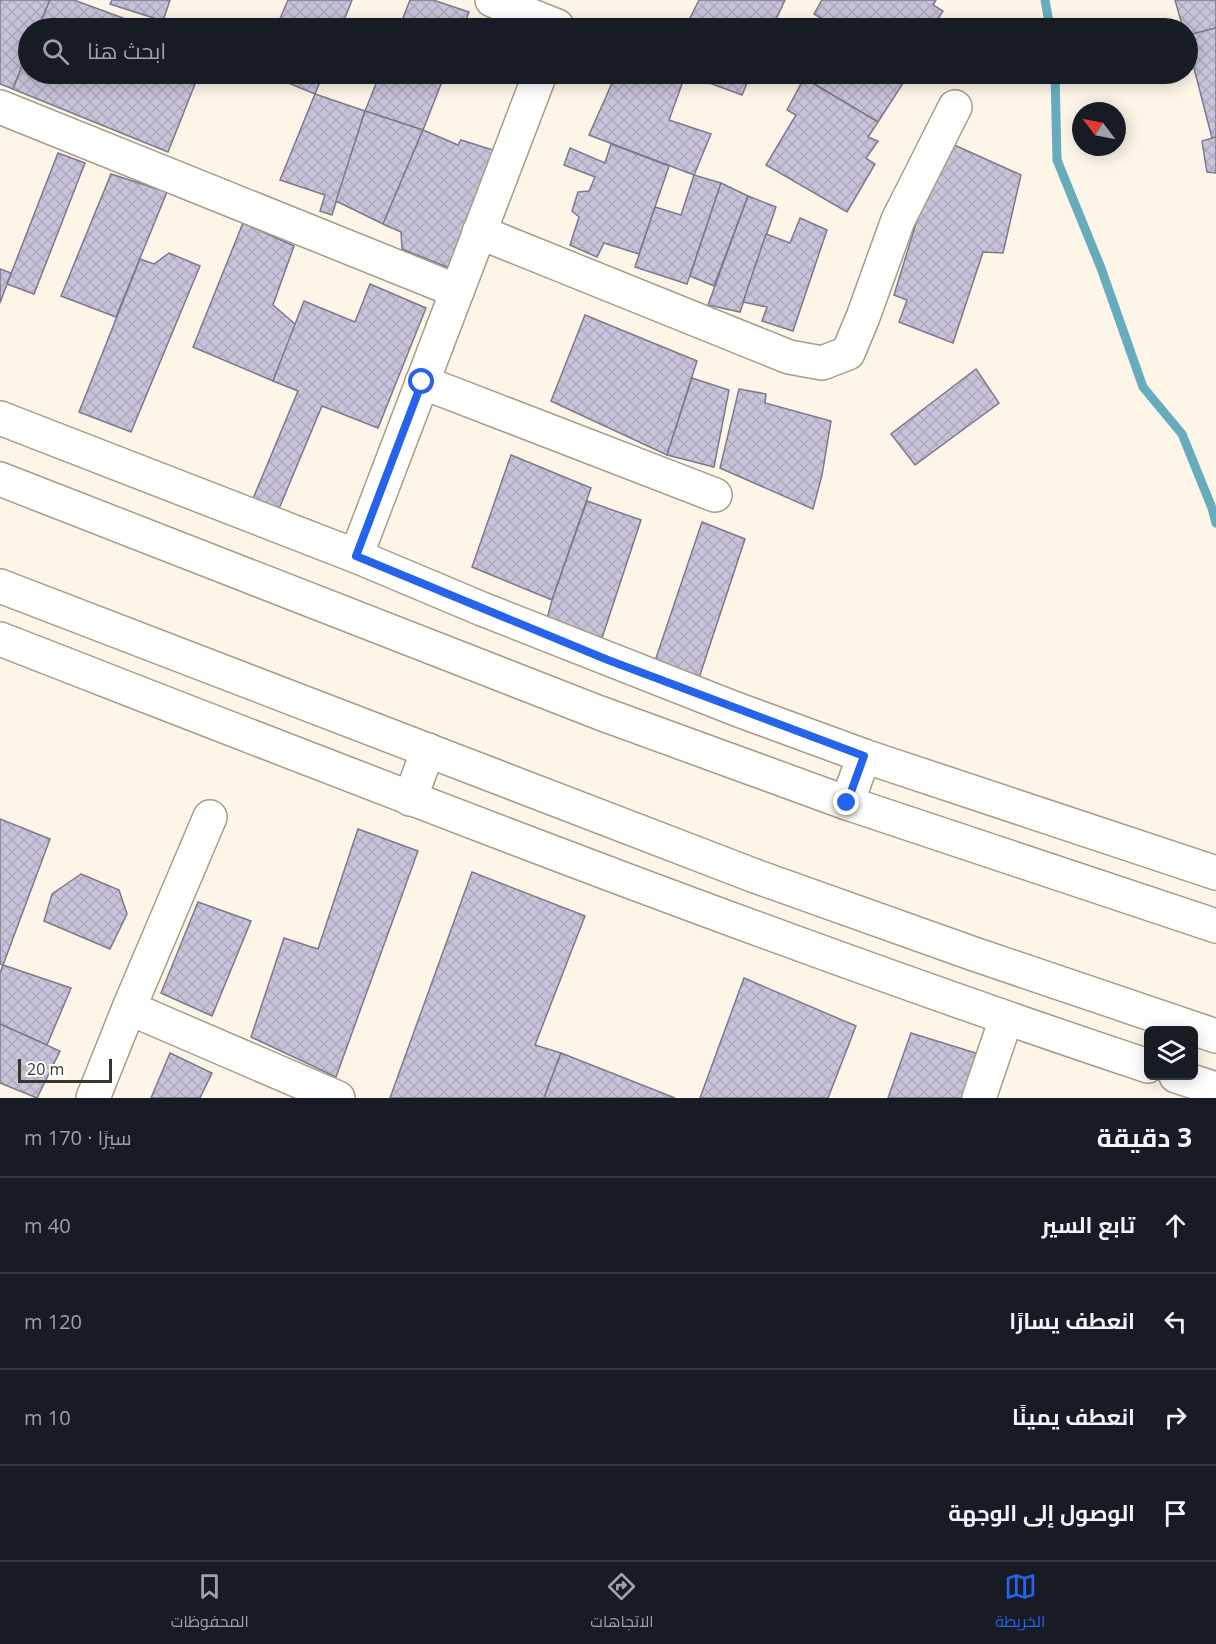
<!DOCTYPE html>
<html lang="ar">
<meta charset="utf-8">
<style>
body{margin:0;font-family:"Open Sans",Cairo,sans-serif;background:#242831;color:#f1f3f6;direction:rtl}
.controls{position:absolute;right:18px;bottom:18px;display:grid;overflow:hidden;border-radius:9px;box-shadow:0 3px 15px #0003}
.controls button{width:54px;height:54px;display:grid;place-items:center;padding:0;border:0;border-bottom:2px solid #363941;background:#171b24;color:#f1f3f6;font:30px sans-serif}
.compass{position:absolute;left:1072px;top:102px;width:54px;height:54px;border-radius:50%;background:#171b24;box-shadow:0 3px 15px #0003;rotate:302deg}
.scale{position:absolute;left:18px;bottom:15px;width:94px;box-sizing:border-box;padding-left:6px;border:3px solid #3a352c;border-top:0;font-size:16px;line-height:21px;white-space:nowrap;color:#3a352c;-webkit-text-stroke:4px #fff;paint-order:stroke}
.stop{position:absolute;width:18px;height:18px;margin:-14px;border:4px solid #2563eb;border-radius:50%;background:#fff}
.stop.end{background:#2563eb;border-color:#fff;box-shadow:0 2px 6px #0008}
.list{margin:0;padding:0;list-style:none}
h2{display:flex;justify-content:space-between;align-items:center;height:78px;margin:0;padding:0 24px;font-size:26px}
h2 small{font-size:20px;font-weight:400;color:#9ea1a6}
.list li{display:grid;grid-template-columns:39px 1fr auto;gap:18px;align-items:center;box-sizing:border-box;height:96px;padding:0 24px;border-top:2px solid #363941}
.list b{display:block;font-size:22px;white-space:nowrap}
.list em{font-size:20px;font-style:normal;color:#9ea1a6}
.icon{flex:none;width:33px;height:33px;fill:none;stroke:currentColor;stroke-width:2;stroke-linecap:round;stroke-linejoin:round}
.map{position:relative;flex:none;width:1216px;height:1098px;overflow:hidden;direction:ltr}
.search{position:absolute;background:#171b24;box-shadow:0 3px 15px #0003;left:18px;right:18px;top:18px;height:66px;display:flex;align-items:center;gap:15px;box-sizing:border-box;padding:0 21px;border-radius:33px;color:#9ea1a6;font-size:22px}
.sheet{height:462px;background:#171b24}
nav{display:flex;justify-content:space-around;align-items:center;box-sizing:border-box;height:84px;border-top:2px solid #363941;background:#171b24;font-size:16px;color:#9ea1a6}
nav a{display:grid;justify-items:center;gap:3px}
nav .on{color:#2563eb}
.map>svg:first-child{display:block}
</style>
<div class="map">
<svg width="1216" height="1098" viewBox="0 0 1216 1098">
<defs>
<pattern id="building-cross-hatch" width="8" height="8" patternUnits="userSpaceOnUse" patternTransform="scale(1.5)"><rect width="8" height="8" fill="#c9c3da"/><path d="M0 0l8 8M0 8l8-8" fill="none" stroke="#ada8bb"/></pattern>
</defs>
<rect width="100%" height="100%" fill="#fdf5e8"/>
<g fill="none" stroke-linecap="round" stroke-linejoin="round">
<!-- stream -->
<g stroke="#67acbd" stroke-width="9">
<path d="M 1045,0 L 1050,28"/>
<path d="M 1055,74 L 1057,160 L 1101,268 L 1143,387 L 1182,434 L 1212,508 L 1216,523"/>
</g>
</g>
<!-- building -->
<g fill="url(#building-cross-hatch)" stroke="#7e788d" stroke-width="1.5">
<path d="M 0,0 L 50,0 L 38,28 L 28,28 L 28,51 L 13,89 L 0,84 Z"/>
<path d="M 50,0 L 74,0 L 150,28 L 38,28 Z"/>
<path d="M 112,0 L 170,0 L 163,21 L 110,4 Z"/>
<path d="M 288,0 L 352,0 L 341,28 L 276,28 Z"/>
<path d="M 410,0 L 433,0 L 469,12 L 463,28 L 399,28 Z"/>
<path d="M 699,0 L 785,0 L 772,28 L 702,28 L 688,22 Z"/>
<path d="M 822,0 L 936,0 L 933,5 L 943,11 L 932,28 L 837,28 L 814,14 Z"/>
<path d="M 1175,0 L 1216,0 L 1216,28 L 1188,35 L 1188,28 L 1183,28 Z"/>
<path d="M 1216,28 L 1216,137 L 1212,138 L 1188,45 L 1188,35 Z"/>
<path d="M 28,51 L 28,74 L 199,74 L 168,152 L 13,89 Z"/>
<path d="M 267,74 L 323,74 L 315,94 Z"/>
<path d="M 380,74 L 445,74 L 423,130 L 365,111 Z"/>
<path d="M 616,74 L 657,74 L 682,84 L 669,120 L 711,134 L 694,175 L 589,135 Z"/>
<path d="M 685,74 L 751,74 L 742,95 Z"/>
<path d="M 806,74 L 909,74 L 878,122 L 804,78 Z"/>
<path d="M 804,78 L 878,122 L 868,137 L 878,141 L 866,158 L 875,164 L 847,212 L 766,165 L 796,115 L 787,110 Z"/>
<path d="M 315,94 L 365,111 L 332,215 L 320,211 L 325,195 L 280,180 Z"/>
<path d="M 365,111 L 423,130 L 383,224 L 336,201 Z"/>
<path d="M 423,130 L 458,145 L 461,140 L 499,152 L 452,269 L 402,249 L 401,232 L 383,224 Z"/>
<path d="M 1216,137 L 1216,173 L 1207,172 L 1202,141 Z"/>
<path d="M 611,144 L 669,166 L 639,254 L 604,243 L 597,257 L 570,245 L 579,217 L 572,211 L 578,192 L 589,191 L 595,177 L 564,165 L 570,148 L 605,163 Z"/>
<path d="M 952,144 L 1021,175 L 1003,253 L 983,252 L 953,343 L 899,322 L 907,300 L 894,295 L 917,220 Z"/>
<path d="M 58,153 L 85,163 L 34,294 L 7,284 Z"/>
<path d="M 111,174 L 167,192 L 116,317 L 61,296 Z"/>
<path d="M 694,175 L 721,183 L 687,284 L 635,267 L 655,207 L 681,215 Z"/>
<path d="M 721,183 L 748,196 L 714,286 L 690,276 Z"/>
<path d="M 748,196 L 776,207 L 740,312 L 708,305 Z"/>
<path d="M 800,218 L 827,230 L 793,331 L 762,321 L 767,307 L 743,302 L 766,234 L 790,243 Z"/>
<path d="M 243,223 L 294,246 L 273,305 L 296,325 L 273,381 L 193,347 Z"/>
<path d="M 169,253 L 200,266 L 131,432 L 79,412 L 140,259 L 154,264 Z"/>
<path d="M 0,269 L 11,273 L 0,303 Z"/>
<path d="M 370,284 L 426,308 L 378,428 L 322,406 L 278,511 L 252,501 L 298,391 L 273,381 L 304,301 L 355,322 Z"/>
<path d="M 585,315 L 697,361 L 667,455 L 551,401 Z"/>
<path d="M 976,369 L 999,403 L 915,465 L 891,434 Z"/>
<path d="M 692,378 L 729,390 L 714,467 L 667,455 Z"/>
<path d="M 739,389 L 766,394 L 765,403 L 831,421 L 822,475 L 813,509 L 720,468 Z"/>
<path d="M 511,455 L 591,488 L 552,600 L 472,567 Z"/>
<path d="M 587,501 L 641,520 L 599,647 L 544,630 L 552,600 Z"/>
<path d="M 702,522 L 745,539 L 698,681 L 654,664 Z"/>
<path d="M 0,819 L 50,839 L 3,965 L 0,964 Z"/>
<path d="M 358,829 L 418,851 L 336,1077 L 251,1037 L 284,938 L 318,949 Z"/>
<path d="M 472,872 L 585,916 L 535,1045 L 561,1053 L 544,1098 L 390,1098 Z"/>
<path d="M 81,874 L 119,890 L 127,914 L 110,949 L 44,921 L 52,894 Z"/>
<path d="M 198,902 L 251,921 L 212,1016 L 161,993 Z"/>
<path d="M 3,965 L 71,988 L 47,1045 L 0,1024 L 0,973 Z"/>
<path d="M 744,978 L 856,1026 L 828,1098 L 700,1098 Z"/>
<path d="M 0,1024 L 60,1051 L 37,1098 L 0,1083 Z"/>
<path d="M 911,1033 L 995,1059 L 982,1098 L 888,1098 Z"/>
<path d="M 170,1053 L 212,1073 L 200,1098 L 151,1098 Z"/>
<path d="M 561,1053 L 675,1098 L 544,1098 Z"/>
</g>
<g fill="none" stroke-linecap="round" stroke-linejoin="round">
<!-- minor casing -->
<g stroke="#a89c87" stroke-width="36">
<g id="minor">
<path d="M 492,0 L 557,26"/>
<path d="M 0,107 L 457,291"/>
<path d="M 479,232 L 789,357 L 822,363 L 848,353 L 863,317 L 898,220 L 955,107"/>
<path d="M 422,382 L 715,495"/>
<path d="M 0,418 L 356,556 L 482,609 L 736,709 L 864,756 L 1216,873"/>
<path d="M 356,556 L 540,74"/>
<path d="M 0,639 C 381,787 761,937 1148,1066"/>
<path d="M 129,1008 L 338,1098"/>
<path d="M 1176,1076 L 1216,1089"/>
<path d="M 93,1098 L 129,1008 L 210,817"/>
<path d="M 979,1098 L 1006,1019"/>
</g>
</g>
<!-- major casing -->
<g stroke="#a89c87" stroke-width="36">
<g id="major">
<path d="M 0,479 L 600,713 L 847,803 L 1216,926"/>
<path d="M 0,586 L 755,876 L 974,954 L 1216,1036"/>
<path d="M 410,799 L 428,750"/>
<path d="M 847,803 L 864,756"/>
</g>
</g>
<!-- minor -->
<use href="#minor" stroke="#fff" stroke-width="33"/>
<!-- major -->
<use href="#major" stroke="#fff" stroke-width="33"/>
</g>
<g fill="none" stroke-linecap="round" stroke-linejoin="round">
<!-- route -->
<path stroke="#2563eb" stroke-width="8" d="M 422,382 L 356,556 L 608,660 L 864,756 L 847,803"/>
</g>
</svg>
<div class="controls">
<button><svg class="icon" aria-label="layers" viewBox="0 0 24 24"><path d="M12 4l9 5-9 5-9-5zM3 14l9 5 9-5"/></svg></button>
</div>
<svg class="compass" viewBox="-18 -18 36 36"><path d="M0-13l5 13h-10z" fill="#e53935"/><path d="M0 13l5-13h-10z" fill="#9ea1a6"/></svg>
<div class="scale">20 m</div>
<div class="stop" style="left:422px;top:382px"></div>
<div class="stop end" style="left:847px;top:803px"></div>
<div class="search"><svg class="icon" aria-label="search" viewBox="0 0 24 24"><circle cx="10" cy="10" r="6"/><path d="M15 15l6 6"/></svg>ابحث هنا</div>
</div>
<section class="sheet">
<h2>3 دقيقة<small>سيرًا · 170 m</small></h2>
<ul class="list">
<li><svg class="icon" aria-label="ahead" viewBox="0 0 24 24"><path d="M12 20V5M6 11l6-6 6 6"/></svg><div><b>تابع السير</b></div><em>40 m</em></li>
<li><svg class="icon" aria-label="left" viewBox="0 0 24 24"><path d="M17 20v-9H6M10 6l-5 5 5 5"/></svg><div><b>انعطف يسارًا</b></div><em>120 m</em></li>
<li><svg class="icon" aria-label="right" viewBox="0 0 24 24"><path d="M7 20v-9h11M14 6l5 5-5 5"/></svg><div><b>انعطف يمينًا</b></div><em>10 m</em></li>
<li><svg class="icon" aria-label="arrive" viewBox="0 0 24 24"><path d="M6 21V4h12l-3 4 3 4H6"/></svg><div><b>الوصول إلى الوجهة</b></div></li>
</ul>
</section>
<nav>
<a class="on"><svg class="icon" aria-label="map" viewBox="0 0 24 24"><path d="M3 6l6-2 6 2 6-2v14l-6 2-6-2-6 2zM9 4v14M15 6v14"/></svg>الخريطة</a>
<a><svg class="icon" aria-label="directions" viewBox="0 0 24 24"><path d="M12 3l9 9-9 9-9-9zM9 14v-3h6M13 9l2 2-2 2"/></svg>الاتجاهات</a>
<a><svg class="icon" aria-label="saved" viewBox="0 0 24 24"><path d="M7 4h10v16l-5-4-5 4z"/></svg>المحفوظات</a>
</nav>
